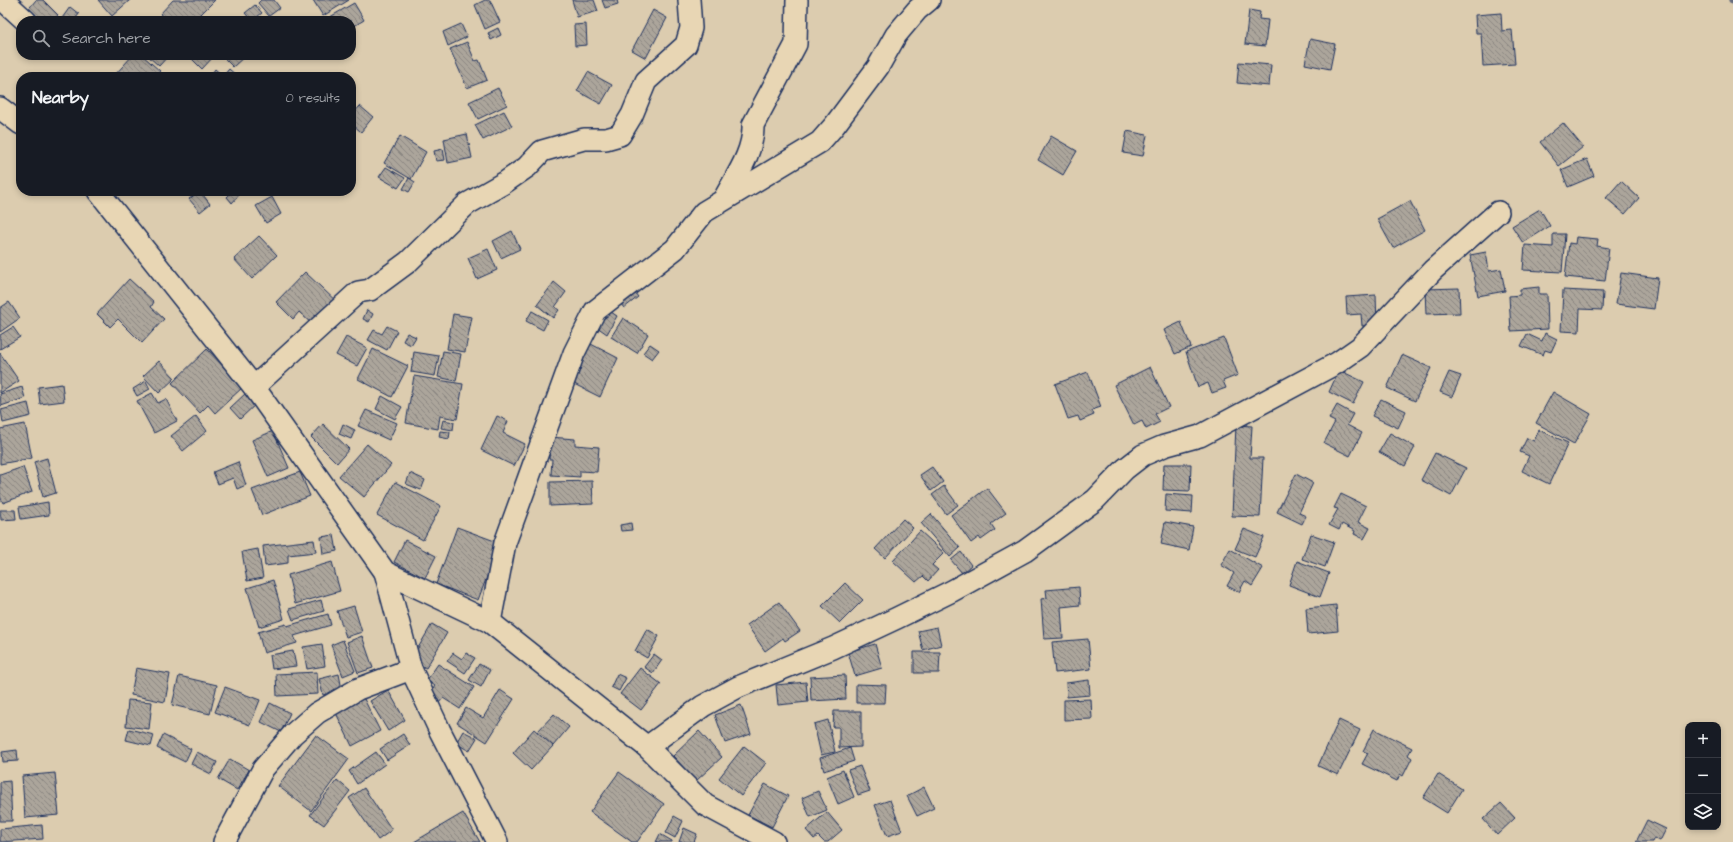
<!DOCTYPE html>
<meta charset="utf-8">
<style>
body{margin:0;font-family:"Architects Daughter",sans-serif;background:#242831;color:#f1f3f6}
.controls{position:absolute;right:12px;bottom:12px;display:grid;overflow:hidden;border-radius:8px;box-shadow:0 2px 6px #0003}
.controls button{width:36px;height:36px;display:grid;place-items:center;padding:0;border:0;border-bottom:1px solid #363941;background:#171b24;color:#f1f3f6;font:20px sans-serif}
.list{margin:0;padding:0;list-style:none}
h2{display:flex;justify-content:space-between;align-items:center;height:52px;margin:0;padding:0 16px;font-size:17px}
h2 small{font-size:13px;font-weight:400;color:#9ea1a6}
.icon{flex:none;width:22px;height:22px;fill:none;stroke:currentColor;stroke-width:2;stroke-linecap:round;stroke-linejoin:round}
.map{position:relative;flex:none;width:1733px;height:842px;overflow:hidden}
.search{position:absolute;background:#171b24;box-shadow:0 2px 6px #0003;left:16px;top:16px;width:340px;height:44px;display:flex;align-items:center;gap:10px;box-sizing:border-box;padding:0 14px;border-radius:16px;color:#9ea1a6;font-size:15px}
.panel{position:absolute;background:#171b24;box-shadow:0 2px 6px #0003;left:16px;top:72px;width:340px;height:124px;border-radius:16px}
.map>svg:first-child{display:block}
</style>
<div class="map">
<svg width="1733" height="842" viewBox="0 0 1733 842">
<defs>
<pattern id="building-back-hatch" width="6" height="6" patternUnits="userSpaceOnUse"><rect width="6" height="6" fill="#aca59b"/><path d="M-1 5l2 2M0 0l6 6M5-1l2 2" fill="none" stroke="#8b8782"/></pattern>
</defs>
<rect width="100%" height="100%" fill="#dcccaf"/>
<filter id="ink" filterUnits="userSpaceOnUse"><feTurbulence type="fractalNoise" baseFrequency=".025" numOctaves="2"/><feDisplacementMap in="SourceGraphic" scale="8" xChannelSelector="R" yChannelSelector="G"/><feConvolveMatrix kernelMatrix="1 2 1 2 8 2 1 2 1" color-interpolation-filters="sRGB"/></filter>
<g filter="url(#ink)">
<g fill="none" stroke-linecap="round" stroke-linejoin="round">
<!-- stream -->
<path stroke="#676d7e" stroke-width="7" d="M 1732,0 L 1733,1"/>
</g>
<!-- building -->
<g fill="url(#building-back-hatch)" stroke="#1b2f5e">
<path d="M 36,0 L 43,0 L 58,15 L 52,21 L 34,21 L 25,13 Z"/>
<path d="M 98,0 L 130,0 L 112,16 Z"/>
<path d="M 173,0 L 215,0 L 194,21 L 168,21 L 160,14 Z"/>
<path d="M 261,0 L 274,0 L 280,8 L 269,16 L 258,3 Z"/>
<path d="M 313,0 L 349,0 L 323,16 Z"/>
<path d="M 485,0 L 490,0 L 500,22 L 485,29 L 475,5 Z"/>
<path d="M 572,0 L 594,0 L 598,11 L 577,17 Z"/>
<path d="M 602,0 L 617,0 L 618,4 L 605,8 Z"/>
<path d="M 354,3 L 364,20 L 351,28 L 351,21 L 332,21 L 330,17 Z"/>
<path d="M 255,5 L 262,13 L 252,21 L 245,13 Z"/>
<path d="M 70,7 L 79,14 L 74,21 L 60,21 Z"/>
<path d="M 653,10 L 667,18 L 646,58 L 632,50 Z"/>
<path d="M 1249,10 L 1260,12 L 1259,19 L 1268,20 L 1265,46 L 1245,44 Z"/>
<path d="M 1501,13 L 1502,31 L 1512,30 L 1515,64 L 1483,66 L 1481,33 L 1476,33 L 1475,15 Z"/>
<path d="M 461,24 L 467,37 L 448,46 L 443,32 Z"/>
<path d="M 586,24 L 587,45 L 575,46 L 574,25 Z"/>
<path d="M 498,28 L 501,35 L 491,40 L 488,33 Z"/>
<path d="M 1310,39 L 1335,44 L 1330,69 L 1305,64 Z"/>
<path d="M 467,42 L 475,61 L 479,60 L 487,80 L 467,88 L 450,49 Z"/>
<path d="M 133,55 L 142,55 L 160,71 L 154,77 L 113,77 Z"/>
<path d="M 147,55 L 169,55 L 159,66 Z"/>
<path d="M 188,55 L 215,55 L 202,69 Z"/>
<path d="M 221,55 L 246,55 L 233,67 Z"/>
<path d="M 1239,62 L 1271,65 L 1269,86 L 1237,83 Z"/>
<path d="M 215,69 L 223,76 L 229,69 L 237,76 L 209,77 Z"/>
<path d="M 588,72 L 612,85 L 601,104 L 577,91 Z"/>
<path d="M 498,88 L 507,105 L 478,119 L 469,102 Z"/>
<path d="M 360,106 L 373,117 L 361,132 L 351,123 L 351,116 Z"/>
<path d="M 504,111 L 512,126 L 483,140 L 475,125 Z"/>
<path d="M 1563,123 L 1583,147 L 1559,166 L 1540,142 Z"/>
<path d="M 1127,131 L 1147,135 L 1143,156 L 1123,153 Z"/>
<path d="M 467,134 L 472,158 L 448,163 L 444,139 Z"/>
<path d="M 400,136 L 426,152 L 411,179 L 384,163 Z"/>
<path d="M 1051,136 L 1077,151 L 1063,175 L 1038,160 Z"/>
<path d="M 443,149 L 445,160 L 436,161 L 434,151 Z"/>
<path d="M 1587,159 L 1594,176 L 1568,187 L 1561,170 Z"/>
<path d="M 386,167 L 405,178 L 398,188 L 379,177 Z"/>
<path d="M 409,178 L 415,182 L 409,192 L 403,189 Z"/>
<path d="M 1621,181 L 1639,198 L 1625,214 L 1606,198 Z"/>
<path d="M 200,191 L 210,204 L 200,212 L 189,199 Z"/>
<path d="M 233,191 L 235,191 L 239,195 L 232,203 L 227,197 Z"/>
<path d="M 272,197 L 281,214 L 266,223 L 256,206 Z"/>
<path d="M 1410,201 L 1425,230 L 1393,248 L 1377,219 Z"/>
<path d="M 1540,209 L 1550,226 L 1523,243 L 1512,226 Z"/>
<path d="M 512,231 L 520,249 L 501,258 L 493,241 Z"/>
<path d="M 1553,234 L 1565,234 L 1562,272 L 1523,270 L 1525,245 L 1553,247 Z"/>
<path d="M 259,236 L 277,255 L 252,279 L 234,259 Z"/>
<path d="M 1576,237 L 1598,239 L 1597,246 L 1609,248 L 1605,281 L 1565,277 L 1569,243 L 1575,244 Z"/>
<path d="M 488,249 L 497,270 L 477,279 L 468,258 Z"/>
<path d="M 1486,252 L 1489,271 L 1501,269 L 1505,291 L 1478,296 L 1470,255 Z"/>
<path d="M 305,272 L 340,305 L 317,329 L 299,312 L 293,319 L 276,302 Z"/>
<path d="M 1621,273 L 1658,278 L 1654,309 L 1616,304 Z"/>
<path d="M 129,279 L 154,302 L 151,307 L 164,319 L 142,343 L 118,319 L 110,327 L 97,314 Z"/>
<path d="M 554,282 L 566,292 L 555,307 L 559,310 L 553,318 L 537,305 Z"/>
<path d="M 1539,287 L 1539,294 L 1547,294 L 1548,329 L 1511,331 L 1509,296 L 1520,295 L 1520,289 Z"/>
<path d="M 631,288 L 638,297 L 624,308 L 617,299 Z"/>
<path d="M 1459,288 L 1460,313 L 1426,314 L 1425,289 Z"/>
<path d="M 1563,290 L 1603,292 L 1602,310 L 1580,309 L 1579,332 L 1561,331 Z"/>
<path d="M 1376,295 L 1377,325 L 1362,326 L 1361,314 L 1347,315 L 1346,297 Z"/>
<path d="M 9,302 L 20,318 L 0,332 L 0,308 Z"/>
<path d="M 367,310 L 373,314 L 369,322 L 363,319 Z"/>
<path d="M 608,310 L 617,316 L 607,334 L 597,327 Z"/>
<path d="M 532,311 L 548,320 L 543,330 L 526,321 Z"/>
<path d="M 453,314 L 472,317 L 465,352 L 447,349 Z"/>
<path d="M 623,318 L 648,334 L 637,353 L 611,337 Z"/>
<path d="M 1181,322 L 1191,347 L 1175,354 L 1164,330 Z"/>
<path d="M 387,326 L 397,331 L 387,350 L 368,340 L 374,330 L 382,334 Z"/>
<path d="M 13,327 L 20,337 L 0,349 L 0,335 Z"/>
<path d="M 407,333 L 416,337 L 411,345 L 403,341 Z"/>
<path d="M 1545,333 L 1557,339 L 1551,352 L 1545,350 L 1543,355 L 1521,346 L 1527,334 L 1542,341 Z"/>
<path d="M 346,337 L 367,348 L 357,366 L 336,355 Z"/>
<path d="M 1224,338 L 1238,375 L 1223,381 L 1226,388 L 1212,393 L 1208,383 L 1198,387 L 1186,352 Z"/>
<path d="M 589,343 L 618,358 L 600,397 L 570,382 Z"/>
<path d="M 650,344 L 659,350 L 652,359 L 643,353 Z"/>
<path d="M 207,349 L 243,387 L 215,413 L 208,405 L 200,413 L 172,383 Z"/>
<path d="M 373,349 L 408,366 L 392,397 L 358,379 Z"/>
<path d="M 443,351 L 461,354 L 456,381 L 438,377 Z"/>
<path d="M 414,352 L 439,356 L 435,376 L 411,372 Z"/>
<path d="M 0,353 L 19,381 L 0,393 Z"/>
<path d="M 1402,355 L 1431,368 L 1415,401 L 1387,388 Z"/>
<path d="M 159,361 L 175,378 L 159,393 L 143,376 Z"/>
<path d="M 1150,367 L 1169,407 L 1155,414 L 1160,422 L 1146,429 L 1142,421 L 1134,425 L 1114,385 Z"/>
<path d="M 1339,370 L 1364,382 L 1353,404 L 1329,392 Z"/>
<path d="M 1088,372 L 1101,407 L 1092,410 L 1094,415 L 1080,421 L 1078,416 L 1068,419 L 1055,384 Z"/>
<path d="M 1449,372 L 1461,376 L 1452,397 L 1440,392 Z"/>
<path d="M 414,376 L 463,384 L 457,419 L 440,416 L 438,429 L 406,423 Z"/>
<path d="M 146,381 L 150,389 L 137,396 L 133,389 Z"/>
<path d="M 62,384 L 64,401 L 40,404 L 38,387 Z"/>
<path d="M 22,387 L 25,398 L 1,406 L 0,394 Z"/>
<path d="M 247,392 L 257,403 L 240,419 L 230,408 Z"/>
<path d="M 1553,392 L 1591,414 L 1574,444 L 1536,423 Z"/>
<path d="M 152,393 L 158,403 L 166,399 L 177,421 L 154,433 L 137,401 Z"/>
<path d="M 382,396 L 402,407 L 395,419 L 376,409 Z"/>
<path d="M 1381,399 L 1406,411 L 1398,428 L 1372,416 Z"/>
<path d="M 28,403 L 31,416 L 3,423 L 1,410 Z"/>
<path d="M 1337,405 L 1353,414 L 1347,425 L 1362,433 L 1350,456 L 1324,443 L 1335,422 L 1329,419 Z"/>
<path d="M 366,410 L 397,423 L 389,440 L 358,426 Z"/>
<path d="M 196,416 L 207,431 L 183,451 L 171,436 Z"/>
<path d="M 497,416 L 508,421 L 503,433 L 525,444 L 514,466 L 481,450 Z"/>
<path d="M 443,420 L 454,422 L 453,430 L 441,428 Z"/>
<path d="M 25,424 L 32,458 L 0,464 L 0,429 Z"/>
<path d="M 323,424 L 349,449 L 337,463 L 311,437 Z"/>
<path d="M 343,424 L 355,430 L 351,439 L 339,434 Z"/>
<path d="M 1236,425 L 1252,426 L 1250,458 L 1263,458 L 1260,517 L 1232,516 Z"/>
<path d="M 1539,430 L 1568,443 L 1549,484 L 1522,471 L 1529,456 L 1520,452 L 1527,438 L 1534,441 Z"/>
<path d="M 273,431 L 289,468 L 268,477 L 252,440 Z"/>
<path d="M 440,431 L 450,432 L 449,439 L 439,437 Z"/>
<path d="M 1390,433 L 1415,447 L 1405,466 L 1379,452 Z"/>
<path d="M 550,437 L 575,439 L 575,445 L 599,447 L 597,472 L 580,471 L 580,477 L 551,475 L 552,459 L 549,459 Z"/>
<path d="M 367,444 L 391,465 L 364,497 L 339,476 Z"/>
<path d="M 1435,453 L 1466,468 L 1451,496 L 1421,480 Z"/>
<path d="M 47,458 L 56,493 L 43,497 L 34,462 Z"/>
<path d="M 238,462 L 246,485 L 237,489 L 233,478 L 218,484 L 213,472 Z"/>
<path d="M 1164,464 L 1191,464 L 1190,491 L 1163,490 Z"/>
<path d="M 23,467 L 32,492 L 3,503 L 0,496 L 0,475 Z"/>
<path d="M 932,467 L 943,482 L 931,491 L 920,475 Z"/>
<path d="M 300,472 L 310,496 L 262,515 L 252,490 Z"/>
<path d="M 410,473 L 425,480 L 421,490 L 406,484 Z"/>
<path d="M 1296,474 L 1313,483 L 1299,513 L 1306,516 L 1302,524 L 1277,512 Z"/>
<path d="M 592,481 L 593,504 L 550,506 L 550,482 Z"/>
<path d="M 395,482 L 441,506 L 423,540 L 377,515 Z"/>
<path d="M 944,486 L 958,505 L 946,514 L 932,495 Z"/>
<path d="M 987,488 L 1006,513 L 991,524 L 995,530 L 981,540 L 979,537 L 971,543 L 951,515 Z"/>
<path d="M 1166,494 L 1193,496 L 1192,513 L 1165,511 Z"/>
<path d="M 1341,494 L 1366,506 L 1358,522 L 1370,528 L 1364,539 L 1354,534 L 1355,531 L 1342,524 L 1339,530 L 1329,525 L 1338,509 L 1334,508 Z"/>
<path d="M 48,502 L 49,515 L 21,519 L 19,507 Z"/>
<path d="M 0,510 L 15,510 L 16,519 L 1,520 Z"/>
<path d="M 931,514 L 960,548 L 950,557 L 921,523 Z"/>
<path d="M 903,519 L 913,528 L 885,558 L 875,549 Z"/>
<path d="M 1165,522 L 1193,527 L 1189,550 L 1161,544 Z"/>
<path d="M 631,523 L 632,530 L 621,531 L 620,525 Z"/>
<path d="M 457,527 L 500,543 L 478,600 L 436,584 Z"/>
<path d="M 1244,529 L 1264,537 L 1255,557 L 1235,549 Z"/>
<path d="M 920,531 L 944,553 L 932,565 L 938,570 L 928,581 L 923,576 L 916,582 L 893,561 Z"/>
<path d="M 1311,534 L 1334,542 L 1325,567 L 1302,559 Z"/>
<path d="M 334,535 L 337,551 L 323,554 L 321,537 Z"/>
<path d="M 314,540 L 316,552 L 288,555 L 288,563 L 265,566 L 263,546 Z"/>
<path d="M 405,540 L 436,556 L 425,578 L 394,562 Z"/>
<path d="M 258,549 L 263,578 L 247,581 L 242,552 Z"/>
<path d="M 1230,549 L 1263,568 L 1252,586 L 1245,581 L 1239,592 L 1227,586 L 1234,573 L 1221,565 Z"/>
<path d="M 961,552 L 971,565 L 962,573 L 951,560 Z"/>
<path d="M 1297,561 L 1329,573 L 1320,597 L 1289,585 Z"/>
<path d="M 332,562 L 340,591 L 295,604 L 288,575 Z"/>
<path d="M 273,580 L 284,619 L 259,627 L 247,588 Z"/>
<path d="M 845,583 L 863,600 L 840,623 L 822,606 Z"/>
<path d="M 1079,587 L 1080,605 L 1061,607 L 1063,638 L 1044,639 L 1041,599 L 1047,598 L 1046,590 Z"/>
<path d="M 321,600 L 324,611 L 293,620 L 289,609 Z"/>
<path d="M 779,602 L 800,631 L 785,641 L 783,638 L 765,651 L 747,625 Z"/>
<path d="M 1336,605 L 1338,631 L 1308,634 L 1306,608 Z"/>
<path d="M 354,606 L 362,632 L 346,637 L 337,611 Z"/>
<path d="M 328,614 L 331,625 L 294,636 L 297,643 L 264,653 L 258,632 L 286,624 L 287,626 Z"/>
<path d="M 432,624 L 447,633 L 426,668 L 411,660 Z"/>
<path d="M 937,627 L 941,645 L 923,650 L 918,631 Z"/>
<path d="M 647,629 L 659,636 L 647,658 L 635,651 Z"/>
<path d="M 362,636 L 373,668 L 358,673 L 347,642 Z"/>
<path d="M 1088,639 L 1091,669 L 1055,673 L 1052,642 Z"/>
<path d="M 343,640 L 355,671 L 343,676 L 331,645 Z"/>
<path d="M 322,644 L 325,666 L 307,669 L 303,647 Z"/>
<path d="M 875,644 L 882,668 L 855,676 L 848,652 Z"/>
<path d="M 293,651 L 296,666 L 272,669 L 270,655 Z"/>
<path d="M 914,652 L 940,652 L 939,673 L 914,673 Z"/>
<path d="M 453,653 L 462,659 L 466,653 L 475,658 L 465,673 L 447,661 Z"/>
<path d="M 654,654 L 662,660 L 653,673 L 644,667 Z"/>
<path d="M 438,664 L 474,687 L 460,709 L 443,698 L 439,703 L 428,696 L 435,686 L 427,680 Z"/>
<path d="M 479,664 L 490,670 L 481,687 L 469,680 Z"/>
<path d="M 136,668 L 170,674 L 165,702 L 131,695 Z"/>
<path d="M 640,668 L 661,684 L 641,710 L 620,694 Z"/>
<path d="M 317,672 L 318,694 L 277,696 L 276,674 Z"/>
<path d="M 339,674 L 342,690 L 323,695 L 319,679 Z"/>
<path d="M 617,674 L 626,678 L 619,691 L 611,687 Z"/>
<path d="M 845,675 L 846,699 L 811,701 L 810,677 Z"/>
<path d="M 179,676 L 217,685 L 210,714 L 172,705 Z"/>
<path d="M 1089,680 L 1090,695 L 1067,697 L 1066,683 Z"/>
<path d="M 806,682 L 808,702 L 778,705 L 776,685 Z"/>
<path d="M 856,684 L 886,685 L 885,703 L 856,703 Z"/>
<path d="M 225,687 L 260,700 L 250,725 L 215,712 Z"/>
<path d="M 388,690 L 405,720 L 388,731 L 370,701 Z"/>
<path d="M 500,690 L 514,699 L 487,742 L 457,723 L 466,708 L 483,718 Z"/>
<path d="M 363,697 L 380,731 L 352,746 L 335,711 Z"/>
<path d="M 1091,699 L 1092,719 L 1064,720 L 1064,700 Z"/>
<path d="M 128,700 L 152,702 L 149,729 L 126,726 Z"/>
<path d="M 270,703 L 290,713 L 281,732 L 261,722 Z"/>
<path d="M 741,705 L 751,734 L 725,743 L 715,715 Z"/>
<path d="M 834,711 L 861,711 L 861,747 L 839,748 L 839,727 L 833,727 Z"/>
<path d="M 554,714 L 569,727 L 553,746 L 537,732 Z"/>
<path d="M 828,720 L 835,752 L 821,755 L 814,724 Z"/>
<path d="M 1339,720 L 1360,730 L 1338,775 L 1318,766 Z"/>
<path d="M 129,729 L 154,735 L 151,746 L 126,740 Z"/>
<path d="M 534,729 L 553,746 L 531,770 L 513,753 Z"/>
<path d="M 1374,729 L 1412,748 L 1408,755 L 1412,758 L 1403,776 L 1400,774 L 1397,781 L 1362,764 L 1368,753 L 1363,751 Z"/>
<path d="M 463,731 L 477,738 L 469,751 L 456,743 Z"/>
<path d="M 699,731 L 722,757 L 696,781 L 673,756 Z"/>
<path d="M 403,734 L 410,745 L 387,760 L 380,749 Z"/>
<path d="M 163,735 L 191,749 L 185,762 L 157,748 Z"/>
<path d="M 316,735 L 349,759 L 311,811 L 278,786 Z"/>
<path d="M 744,746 L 766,763 L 741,796 L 719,778 Z"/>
<path d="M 850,748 L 854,761 L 824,771 L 820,758 Z"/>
<path d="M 17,750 L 18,761 L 3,762 L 2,752 Z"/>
<path d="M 197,752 L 217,762 L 211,774 L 191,764 Z"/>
<path d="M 376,752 L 385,764 L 357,784 L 349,771 Z"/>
<path d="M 230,759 L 249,770 L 237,790 L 218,779 Z"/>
<path d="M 860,766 L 870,791 L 858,795 L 848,770 Z"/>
<path d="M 843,770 L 854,797 L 838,804 L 827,777 Z"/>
<path d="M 619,772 L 664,804 L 637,842 L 632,842 L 590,812 Z"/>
<path d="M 55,773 L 59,815 L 25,818 L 22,776 Z"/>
<path d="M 1438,774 L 1462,789 L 1447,813 L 1423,798 Z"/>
<path d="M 337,780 L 350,791 L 324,825 L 310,815 Z"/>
<path d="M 10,781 L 12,821 L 0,821 L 0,782 Z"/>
<path d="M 765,784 L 788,796 L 772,827 L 748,815 Z"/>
<path d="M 924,787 L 934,808 L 917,816 L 907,796 Z"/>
<path d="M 364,788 L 392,830 L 378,840 L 349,798 Z"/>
<path d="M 818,791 L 827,810 L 810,817 L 802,798 Z"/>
<path d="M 890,800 L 902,831 L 887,836 L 875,805 Z"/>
<path d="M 1501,803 L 1515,818 L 1497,835 L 1483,819 Z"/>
<path d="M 827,812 L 842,830 L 828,842 L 824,842 L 818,836 L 814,839 L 806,830 Z"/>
<path d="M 463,813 L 480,842 L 414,842 Z"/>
<path d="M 674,816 L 683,821 L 675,838 L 666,833 Z"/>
<path d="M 1647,820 L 1666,829 L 1660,841 L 1654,838 L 1652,842 L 1636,842 Z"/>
<path d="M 42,825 L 43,839 L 0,842 L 0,829 Z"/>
<path d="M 684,828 L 697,834 L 694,842 L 679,842 Z"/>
<path d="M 660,834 L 672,841 L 672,842 L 656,842 Z"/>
</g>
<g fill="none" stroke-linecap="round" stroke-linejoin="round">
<!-- street casing -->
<g stroke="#1b2f5e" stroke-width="24">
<g id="street">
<path d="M 3,0 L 26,21"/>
<path d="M 0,108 L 21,124"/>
<path d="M 98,191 L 254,387 L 385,572 L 490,622 L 647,747 L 705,805 L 774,842"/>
<path d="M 725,197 C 737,175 754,151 753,125 L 796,44 L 797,0"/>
<path d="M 254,387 L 358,292 L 370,290 L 408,262 L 467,204 L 504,183 L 527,167 L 542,151 L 584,139 L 606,139 L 620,135 L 632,115 L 646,81 L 686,45 L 691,28 L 689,0"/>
<path d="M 385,572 L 411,669 L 440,731 L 497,842"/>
<path d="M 490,622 L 505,543 L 574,353 L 595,311 L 675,249 L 704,212 L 820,142 L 834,126 L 878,67 L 896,35 L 917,10 L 929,0"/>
<path d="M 647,747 L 703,706 L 738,687 L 833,648 L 897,618 L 952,591 L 1025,551 L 1095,500 L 1125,469 L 1143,455 L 1164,446 L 1200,436 L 1337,363 L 1360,347 L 1433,270 L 1498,212"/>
<path d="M 224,842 L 263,769 L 293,734 L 317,713 L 358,689 L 411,669"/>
</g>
</g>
<!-- street -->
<use href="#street" stroke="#e8d6b4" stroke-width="21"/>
</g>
</g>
</svg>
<div class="controls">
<button>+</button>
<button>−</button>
<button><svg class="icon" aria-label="layers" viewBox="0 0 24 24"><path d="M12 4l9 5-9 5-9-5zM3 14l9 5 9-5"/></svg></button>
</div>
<div class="search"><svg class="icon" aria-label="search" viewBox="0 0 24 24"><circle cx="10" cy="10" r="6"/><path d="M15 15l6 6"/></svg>Search here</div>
<section class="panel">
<h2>Nearby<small>0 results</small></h2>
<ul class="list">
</ul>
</section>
</div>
